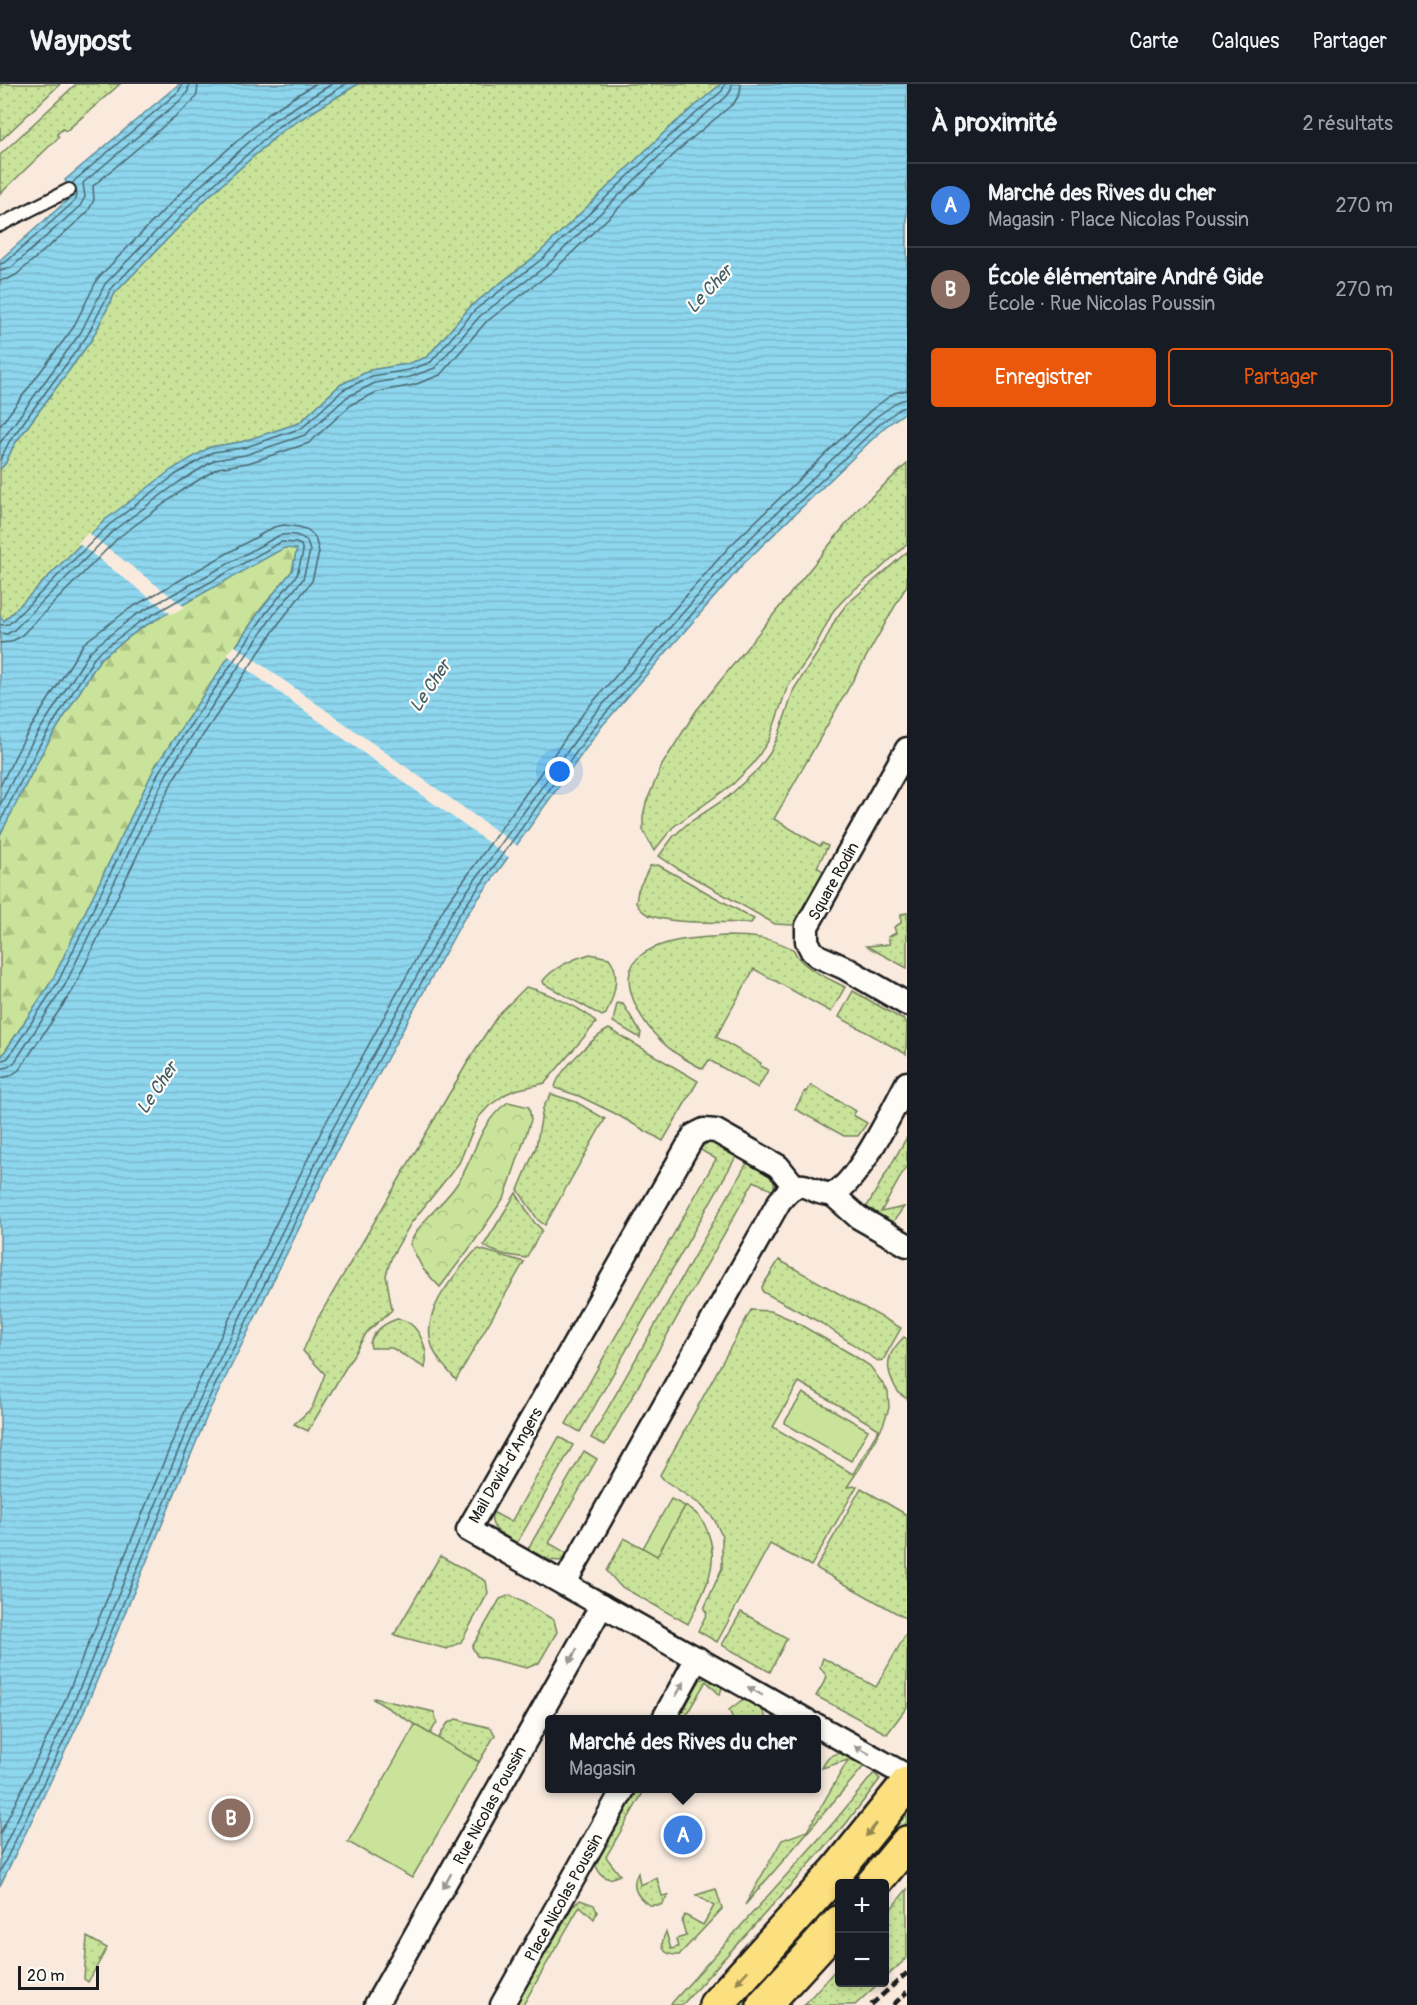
<!DOCTYPE html>
<html lang="fr">
<meta charset="utf-8">
<style>
body{margin:0;font-family:Pangolin,sans-serif;background:#20242c;color:#f1f3f6}
.controls{position:absolute;right:18px;bottom:18px;display:grid;overflow:hidden;border-radius:6px;box-shadow:0 3px 9px #0003}
.controls button{width:54px;height:54px;display:grid;place-items:center;padding:0;border:0;border-bottom:2px solid #363941;background:#171b24;color:#f1f3f6;font:30px sans-serif}
.scale{position:absolute;left:18px;bottom:15px;width:81px;box-sizing:border-box;padding-left:6px;border:3px solid #1c1c1c;border-top:0;font-size:16px;line-height:21px;white-space:nowrap;color:#1c1c1c;-webkit-text-stroke:4px #fdfcf7;paint-order:stroke}
.you{position:absolute;left:560px;top:688px;width:21px;height:21px;margin:-15px;border:4px solid #fff;border-radius:50%;background:#1a73e8;box-shadow:0 0 0 9px #1a73e833}
.badge{display:grid;place-items:center;width:39px;height:39px;border-radius:50%;background:#ea580c;color:#fff;font-size:20px;font-weight:700}
.pin{position:absolute;translate:-50% -50%;border:3px solid #fff;box-shadow:0 2px 6px #0006}
.popup{position:absolute;left:545px;top:1631px;width:276px;height:78px;box-sizing:border-box;display:grid;place-content:center;border-radius:6px;background:#171b24;filter:drop-shadow(0 2px 4px #0005);font-size:20px;white-space:nowrap;color:#9ea1a6}
.popup b{font-size:22px;color:#f1f3f6}
.popup::after{content:'';position:absolute;left:50%;top:100%;margin-left:-12px;border:12px solid transparent;border-top-color:#171b24}
.list{margin:0;padding:0;list-style:none}
h2{display:flex;justify-content:space-between;align-items:center;height:78px;margin:0;padding:0 24px;font-size:26px}
h2 small{font-size:20px;font-weight:400;color:#9ea1a6}
.list li{display:grid;grid-template-columns:39px 1fr auto;gap:18px;align-items:center;box-sizing:border-box;height:84px;padding:0 24px;border-top:2px solid #363941}
.list b{display:block;font-size:22px;white-space:nowrap}
.list p{margin:0;font-size:20px;white-space:nowrap;color:#9ea1a6}
.list em{font-size:20px;font-style:normal;color:#9ea1a6}
.actions{display:flex;gap:12px;padding:18px 24px}
.actions a{flex:1;padding:14px 0;border:2px solid #ea580c;border-radius:6px;text-align:center;font-size:21px;color:#ea580c}
.actions .main{background:#ea580c;color:#fff}
.map{position:relative;flex:none;width:907px;height:1921px;overflow:hidden}
header{display:flex;align-items:center;gap:36px;box-sizing:border-box;height:84px;padding:0 30px;background:#171b24;border-bottom:2px solid #363941}
header strong{font-size:28px}
nav{display:flex;gap:33px;margin-inline-start:auto;font-size:21px}
main{display:flex}
aside{flex:1;background:#171b24}
.map>svg:first-child{display:block}
</style>
<header>
<strong>Waypost</strong>
<nav><a>Carte</a><a>Calques</a><a>Partager</a></nav>
</header>
<main>
<div class="map">
<svg width="907" height="1921" viewBox="0 0 907 1921">
<defs>
<pattern id="grass-dots" width="8" height="8" patternUnits="userSpaceOnUse" patternTransform="scale(1.5)"><rect width="8" height="8" fill="#c9e49a"/><path d="M2 2h.1M6 6h.1" fill="none" stroke="#acc384" stroke-width="1.8" stroke-linecap="round"/></pattern>
<pattern id="forest-firs" width="22" height="20" patternUnits="userSpaceOnUse" patternTransform="scale(1.5)"><rect width="22" height="20" fill="#c9e49a"/><path d="M5 1l3.5 6h-7zM16 11l3.5 6h-7z" fill="#acc384"/></pattern>
<pattern id="park-crowns" width="20" height="18" patternUnits="userSpaceOnUse" patternTransform="scale(1.5)"><rect width="20" height="18" fill="#c9e49a"/><path d="M2 6a3 3 0 1 1 6 0M12 15a3 3 0 1 1 6 0" fill="none" stroke="#acc384"/></pattern>
<pattern id="water-rules" width="6" height="5" patternUnits="userSpaceOnUse" patternTransform="scale(1.5)"><rect width="6" height="5" fill="#8dd6ee"/><path d="M0 2.5h6" fill="none" stroke="#79b7cc"/></pattern>
</defs>
<rect width="100%" height="100%" fill="#f9eadd"/>
<filter id="ink" filterUnits="userSpaceOnUse"><feTurbulence type="fractalNoise" baseFrequency=".0167" numOctaves="2"/><feDisplacementMap in="SourceGraphic" scale="12" xChannelSelector="R" yChannelSelector="G"/><feConvolveMatrix kernelMatrix="1 2 1 2 8 2 1 2 1" color-interpolation-filters="sRGB"/></filter>
<g filter="url(#ink)">
<!-- grass -->
<g fill="url(#grass-dots)" stroke="#72805b" stroke-width="1.5" fill-rule="evenodd">
<path d="M 0,0 L 60,0 L 0,57 Z"/>
<path d="M 76,0 L 120,0 L 66,47 L 63,45 L 57,50 L 59,53 L 0,110 L 0,71 Z"/>
<path d="M 358,0 L 721,0 L 669,44 L 538,170 L 471,222 L 427,273 L 407,280 L 371,286 L 340,301 L 299,339 L 241,358 L 210,363 L 105,436 L 4,537 L 0,532 L 0,385 L 5,380 L 14,361 L 92,255 L 115,209 L 208,113 L 283,46 Z"/>
<path d="M 907,380 L 907,460 L 878,487 L 850,509 L 834,526 L 811,570 L 787,604 L 769,656 L 753,680 L 733,700 L 673,743 L 654,767 L 643,746 L 643,732 L 646,719 L 662,681 L 696,627 L 859,424 Z"/>
<path d="M 907,468 L 907,501 L 774,735 L 820,762 L 822,759 L 828,762 L 817,783 L 823,787 L 793,841 L 775,840 L 680,786 L 659,772 L 673,753 L 687,740 L 728,713 L 759,684 L 770,669 L 779,650 L 794,605 L 824,559 L 835,536 L 846,521 Z"/>
<path d="M 658,781 L 754,835 L 751,839 C 724,838 679,840 655,833 C 646,831 640,827 636,819 L 638,806 L 650,782 Z"/>
<path d="M 907,829 L 907,884 L 866,862 L 890,860 L 888,853 L 896,849 L 894,843 L 901,839 L 901,830 Z"/>
<path d="M 725,852 C 750,852 772,853 794,866 C 798,882 830,895 845,903 L 831,928 L 754,885 L 716,953 L 761,979 L 760,982 L 768,986 L 758,1004 L 709,976 L 703,985 C 688,977 673,969 661,957 C 641,937 611,891 644,869 C 668,854 698,854 725,852 Z"/>
<path d="M 590,870 L 609,874 C 622,890 614,913 606,930 L 602,932 L 544,900 L 543,897 C 552,884 575,874 590,870 Z"/>
<path d="M 526,903 C 543,907 588,926 596,939 L 545,999 L 515,1006 L 506,1010 L 489,1022 L 478,1034 L 459,1079 L 411,1139 L 392,1172 L 386,1191 L 392,1226 L 367,1248 L 308,1347 L 294,1340 L 312,1324 L 325,1290 L 303,1267 L 318,1234 L 473,969 L 498,931 Z"/>
<path d="M 853,907 L 907,938 L 906,970 L 839,933 Z"/>
<path d="M 617,919 L 623,920 L 641,949 L 640,954 L 613,938 Z"/>
<path d="M 609,945 L 698,997 L 663,1057 L 614,1029 L 579,1012 L 555,1004 C 556,989 595,952 609,945 Z"/>
<path d="M 811,1001 L 856,1027 L 853,1031 L 867,1039 L 858,1052 L 844,1052 L 795,1025 L 805,1007 L 807,1008 Z"/>
<path d="M 551,1010 L 576,1018 L 605,1035 L 545,1141 L 538,1136 L 518,1106 L 536,1063 L 543,1024 Z"/>
<path d="M 907,1053 L 907,1081 L 881,1128 L 904,1123 L 893,1138 L 886,1137 L 866,1124 Z"/>
<path d="M 709,1058 L 716,1059 L 737,1071 L 580,1348 L 566,1340 L 716,1075 L 699,1065 Z"/>
<path d="M 748,1077 C 761,1085 779,1090 773,1107 L 754,1097 L 605,1361 L 591,1354 Z"/>
<path d="M 516,1109 L 534,1138 L 542,1146 L 526,1174 C 513,1172 493,1170 484,1161 Z"/>
<path d="M 479,1165 L 524,1178 L 456,1296 C 447,1285 436,1275 432,1262 C 420,1228 454,1192 474,1168 Z"/>
<path d="M 779,1176 L 901,1244 L 883,1276 L 878,1277 L 821,1239 L 763,1208 L 762,1203 Z"/>
<path d="M 751,1226 L 771,1227 L 792,1236 L 853,1271 L 870,1282 L 888,1307 L 889,1324 L 883,1341 L 861,1382 L 847,1403 L 857,1402 L 811,1482 L 770,1460 L 717,1558 L 698,1547 L 707,1529 L 704,1525 L 722,1484 L 722,1452 L 714,1435 L 701,1421 L 664,1396 L 660,1391 ZM 799,1298 L 879,1345 L 853,1390 L 773,1343 Z"/>
<path d="M 397,1235 C 418,1236 430,1266 425,1284 L 392,1264 L 371,1264 L 370,1259 C 374,1247 385,1239 397,1235 Z"/>
<path d="M 904,1253 L 907,1255 L 907,1315 C 898,1309 896,1306 892,1296 C 884,1278 890,1267 904,1253 Z"/>
<path d="M 559,1353 L 573,1361 L 517,1459 C 504,1451 487,1446 493,1428 L 511,1438 Z"/>
<path d="M 584,1367 L 597,1375 L 549,1459 L 568,1470 L 560,1477 L 549,1476 L 528,1465 Z"/>
<path d="M 861,1404 L 907,1431 L 907,1535 L 816,1484 Z"/>
<path d="M 685,1422 C 700,1430 705,1438 710,1455 C 719,1485 701,1513 688,1540 L 620,1502 L 607,1487 L 624,1454 L 657,1471 Z"/>
<path d="M 440,1472 L 486,1497 L 488,1509 L 461,1558 L 447,1565 L 394,1551 Z"/>
<path d="M 510,1511 L 554,1536 L 557,1548 L 539,1579 L 527,1584 L 477,1572 L 472,1563 L 500,1515 Z"/>
<path d="M 741,1528 L 787,1554 L 770,1588 L 722,1561 Z"/>
<path d="M 907,1548 L 907,1623 L 887,1650 L 816,1612 L 827,1593 L 820,1583 L 823,1574 L 876,1603 Z"/>
<path d="M 706,1594 L 718,1598 L 722,1603 L 720,1611 L 706,1597 L 684,1635 L 678,1636 L 700,1596 Z"/>
<path d="M 374,1614 L 434,1628 L 437,1638 L 430,1650 L 373,1615 Z"/>
<path d="M 742,1616 C 754,1615 763,1623 766,1635 L 733,1635 L 729,1626 Z"/>
<path d="M 456,1635 L 491,1644 L 495,1651 L 479,1678 L 438,1655 L 447,1640 Z"/>
<path d="M 842,1669 L 865,1681 L 745,1821 L 782,1756 L 807,1747 L 848,1676 L 822,1684 C 827,1674 831,1670 842,1669 Z"/>
<path d="M 874,1689 L 880,1695 L 845,1741 L 682,1921 L 670,1921 L 834,1738 Z"/>
<path d="M 639,1704 L 645,1705 L 606,1773 L 620,1791 L 610,1795 C 602,1793 599,1789 596,1782 L 598,1775 Z"/>
<path d="M 907,1723 L 907,1738 L 855,1799 L 845,1800 Z"/>
<path d="M 638,1789 L 640,1801 L 657,1794 L 662,1812 L 669,1811 L 661,1821 L 649,1821 C 637,1813 630,1803 638,1789 Z"/>
<path d="M 716,1805 L 722,1825 L 679,1871 C 662,1872 659,1861 666,1848 L 671,1865 L 678,1863 L 676,1855 L 686,1852 L 682,1837 L 685,1831 L 703,1841 L 714,1822 L 696,1811 Z"/>
<path d="M 839,1805 L 839,1817 L 829,1829 L 746,1921 L 735,1921 Z"/>
<path d="M 907,1805 L 907,1874 L 885,1894 L 885,1832 Z"/>
<path d="M 580,1816 L 594,1821 L 597,1828 L 594,1835 L 580,1822 L 523,1921 L 516,1921 L 573,1822 Z"/>
<path d="M 87,1853 L 107,1864 L 88,1898 L 84,1895 Z"/>
<path d="M 839,1882 L 840,1898 L 879,1899 L 855,1921 L 804,1921 Z"/>
</g>
<!-- forest -->
<path fill="url(#forest-firs)" stroke="#72805b" stroke-width="1.5" d="M 284,463 L 297,465 L 292,487 L 261,525 L 155,683 L 53,895 L 0,975 L 0,751 L 44,665 L 100,575 L 141,544 Z"/>
<!-- park -->
<path fill="url(#park-crowns)" stroke="#72805b" stroke-width="1.5" d="M 508,1018 L 529,1023 L 531,1036 L 505,1112 L 472,1161 L 440,1203 L 423,1185 L 410,1160 C 420,1135 445,1120 459,1097 C 477,1068 478,1040 508,1018 Z"/>
<!-- pitch -->
<g fill="#c9e49a" stroke="#72805b" stroke-width="1.5">
<path d="M 803,1309 L 868,1346 L 851,1377 L 784,1339 Z"/>
<path d="M 671,1415 L 685,1422 L 657,1472 L 643,1464 Z"/>
<path d="M 415,1641 L 479,1678 L 412,1794 L 348,1758 Z"/>
</g>
<!-- water -->
<g fill="url(#water-rules)" stroke="#608c9a" stroke-width="1.5">
<path d="M 179,0 L 358,0 L 283,46 L 208,113 L 115,209 L 92,255 L 14,361 L 5,380 L 0,385 L 0,176 L 72,112 L 65,96 Z"/>
<path d="M 721,0 L 907,0 L 907,327 L 885,343 L 745,478 L 602,642 L 463,836 L 344,1053 L 210,1325 L 83,1630 L 0,1802 L 0,975 L 53,895 L 155,683 L 261,525 L 292,487 L 297,465 L 284,464 L 141,544 L 100,575 L 44,665 L 0,751 L 0,532 L 4,537 L 105,436 L 171,386 L 210,363 L 241,358 L 299,339 L 340,301 L 371,286 L 407,280 L 427,273 L 471,222 L 538,170 L 669,44 Z"/>
</g>
<!-- pier -->
<g fill="#f9eadd">
<path d="M 88,449 L 185,523 L 171,530 L 78,459 Z"/>
<path d="M 234,561 L 519,763 L 511,775 L 227,571 Z"/>
</g>
<g fill="none" stroke-linecap="round" stroke-linejoin="round">
<!-- shore -->
<g stroke="#496670" stroke-width="1.5">
<path d="M 73,99 L 74,97 L 179,7 L 182,0"/>
<path d="M 0,180 L 6,178 L 75,117 L 77,112 L 76,107"/>
<path d="M 0,187 L 11,184 L 80,122 L 85,113 L 83,99 L 184,13 L 188,7 L 189,0"/>
<path d="M 0,196 L 8,195 L 16,191 L 87,129 L 94,116 L 93,102 L 192,18 L 197,10 L 198,0"/>
<path d="M 0,342 L 73,244 L 98,194 L 193,96 L 269,29 L 315,0"/>
<path d="M 0,359 L 81,248 L 105,200 L 198,104 L 274,36 L 332,0"/>
<path d="M 0,376 L 9,358 L 87,252 L 111,205 L 204,109 L 279,42 L 346,0"/>
<path d="M 0,541 L 9,540 L 109,441 L 175,391 L 213,368 L 243,364 L 302,344 L 343,306 L 372,292 L 409,286 L 431,278 L 475,226 L 542,175 L 673,49 L 722,7 L 725,0"/>
<path d="M 0,549 L 7,550 L 14,546 L 114,446 L 179,398 L 215,376 L 245,371 L 305,351 L 347,313 L 375,299 L 410,293 L 435,284 L 480,232 L 547,181 L 678,54 L 727,12 L 731,6 L 732,0"/>
<path d="M 0,559 L 10,558 L 20,553 L 119,453 L 184,405 L 218,384 L 248,379 L 309,359 L 352,320 L 377,308 L 414,301 L 440,291 L 486,238 L 553,187 L 684,61 L 734,19 L 740,9 L 741,0"/>
<path d="M 0,702 L 25,653 L 84,559 L 129,525 L 274,443 L 284,441 L 299,443 L 308,446 L 315,453 L 319,468 L 312,497 L 279,539 L 174,694 L 73,906 L 19,986 L 10,992 L 0,994"/>
<path d="M 0,721 L 32,658 L 91,566 L 134,532 L 278,452 C 287,449 299,450 307,457 L 310,467 L 303,495 L 272,533 L 167,689 L 65,901 L 14,979 L 8,983 L 0,985"/>
<path d="M 0,738 L 39,662 L 96,571 L 138,539 L 281,458 L 296,459 L 301,461 L 303,468 L 297,491 L 266,529 L 160,686 L 58,898 L 8,974 L 0,977"/>
<path d="M 0,1750 L 63,1621 L 190,1315 L 324,1042 L 444,824 L 585,627 L 729,463 L 871,326 L 894,309 L 907,306"/>
<path d="M 0,1771 L 71,1625 L 198,1319 L 332,1046 L 452,828 L 592,633 L 735,469 L 876,333 L 899,317 L 907,315"/>
<path d="M 0,1788 L 78,1628 L 205,1322 L 338,1050 L 458,832 L 598,638 L 741,474 L 881,339 L 901,324 L 907,323"/>
</g>
<!-- lane casing -->
<g stroke="#1c1c1c" stroke-width="16">
<path id="lane" d="M 0,141 L 69,106"/>
</g>
<!-- street casing -->
<g stroke="#1c1c1c" stroke-width="27">
<g id="street">
<path d="M 907,665 L 811,835 L 807,842 L 807,857 L 812,867 L 818,872 L 845,884 L 907,920"/>
<path d="M 795,1103 L 778,1082 L 716,1047 L 704,1046 L 694,1051 L 468,1446 L 806,1636"/>
<path d="M 832,1110 C 857,1101 893,1025 907,999"/>
<path d="M 832,1110 L 858,1133 L 907,1161"/>
<path d="M 564,1500 L 779,1118 C 803,1086 808,1111 832,1110"/>
<path d="M 663,1636 L 697,1574"/>
<path d="M 816,1641 L 907,1692"/>
<path d="M 376,1921 L 602,1521"/>
<path d="M 502,1921 L 624,1704"/>
</g>
</g>
<!-- primary casing -->
<g stroke="#1c1c1c" stroke-width="38">
<g id="primary">
<path d="M 873,1800 L 907,1759"/>
<path d="M 716,1921 L 837,1787 L 907,1700"/>
<path d="M 764,1921 L 840,1838"/>
</g>
</g>
<!-- lane -->
<use href="#lane" stroke="#fdfcf7" stroke-width="12"/>
<!-- street -->
<use href="#street" stroke="#fdfcf7" stroke-width="22"/>
<!-- primary -->
<use href="#primary" stroke="#fce080" stroke-width="33"/>
<!-- rail -->
<g stroke="#1c1c1c" stroke-width="4.5" stroke-dasharray="9 4.5" stroke-linecap="butt">
<path d="M 871,1921 L 907,1889"/>
<path d="M 893,1921 L 907,1908"/>
</g>
</g>
<!-- one-way arrows -->
<defs><path id="oneway-solid" d="M-6-.8H1V-3.2L6.5 0L1 3.2V.8H-6Z" transform="scale(1.5)"/></defs>
<g fill="#989794">
<use href="#oneway-solid" transform="translate(573 1572) rotate(119)"/>
<use href="#oneway-solid" transform="translate(680 1605) rotate(-60)"/>
<use href="#oneway-solid" transform="translate(755 1607) rotate(-151)"/>
<use href="#oneway-solid" transform="translate(862 1666) rotate(-152)"/>
<use href="#oneway-solid" transform="translate(447 1797) rotate(119)"/>
</g>
<g fill="#978853">
<use href="#oneway-solid" transform="translate(871 1746) rotate(129)"/>
<use href="#oneway-solid" transform="translate(742 1893) rotate(133)"/>
</g>
</g>
<g text-anchor="middle" stroke-width="4.5" stroke-linejoin="round" paint-order="stroke">
<!-- street labels -->
<g font-size="16" fill="#1c1c1c" stroke="#fdfcf7">
<text transform="translate(833 797) rotate(-61)" y="6">Square Rodin</text>
<text transform="translate(505 1381) rotate(-60)" y="6">Mail David-d'Angers</text>
<text transform="translate(489 1721) rotate(-61)" y="6">Rue Nicolas Poussin</text>
<text transform="translate(563 1813) rotate(-61)" y="6">Place Nicolas Poussin</text>
</g>
<!-- water labels -->
<g font-size="18" font-style="italic" fill="#445d66" stroke="#fdfcf7">
<text transform="translate(709 205) rotate(-47)" y="6">Le Cher</text>
<text transform="translate(430 602) rotate(-56)" y="6">Le Cher</text>
<text transform="translate(157 1004) rotate(-56)" y="6">Le Cher</text>
</g>
</g>
</svg>
<div class="controls">
<button>+</button>
<button>−</button>
</div>
<div class="scale">20 m</div>
<div class="you"></div>
<div class="pin badge" style="left:683px;top:1751px;background:#3f7fe0">A</div>
<div class="popup"><b>Marché des Rives du cher</b>Magasin</div>
<div class="pin badge" style="left:231px;top:1734px;background:#8d6e63">B</div>
</div>
<aside>
<h2>À proximité<small>2 résultats</small></h2>
<ul class="list">
<li><span class="badge" style="background:#3f7fe0">A</span><div><b>Marché des Rives du cher</b><p>Magasin · Place Nicolas Poussin</p></div><em>270 m</em></li>
<li><span class="badge" style="background:#8d6e63">B</span><div><b>École élémentaire André Gide</b><p>École · Rue Nicolas Poussin</p></div><em>270 m</em></li>
</ul>
<div class="actions"><a class="main">Enregistrer</a><a>Partager</a></div>
</aside>
</main>
